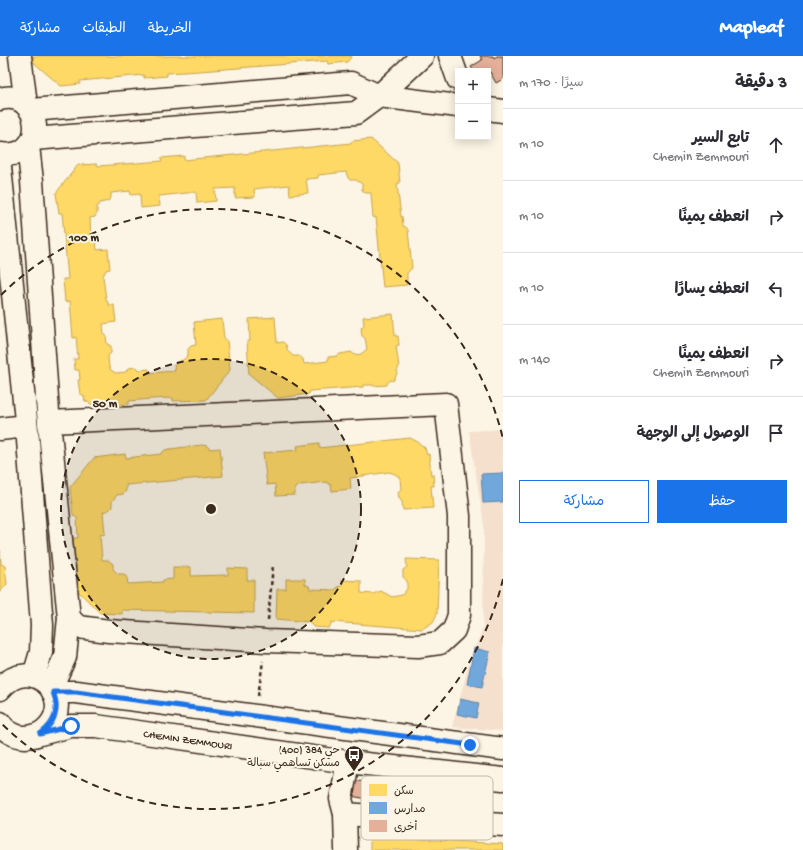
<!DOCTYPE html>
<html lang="ar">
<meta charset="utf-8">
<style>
body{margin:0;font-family:"Gochi Hand","Playpen Sans Arabic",sans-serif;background:#f2f2f3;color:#2b2b33;direction:rtl}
.controls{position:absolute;right:12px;top:12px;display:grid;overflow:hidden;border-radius:0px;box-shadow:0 2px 10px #0003}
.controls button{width:36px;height:36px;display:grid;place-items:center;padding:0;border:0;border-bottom:1px solid #e1e1e2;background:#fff;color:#2b2b33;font:20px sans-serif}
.stop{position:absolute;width:12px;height:12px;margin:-9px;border:3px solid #1a73e8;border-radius:50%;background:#fff}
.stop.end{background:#1a73e8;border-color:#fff;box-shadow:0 1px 4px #0008}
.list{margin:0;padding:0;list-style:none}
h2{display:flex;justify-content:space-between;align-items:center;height:52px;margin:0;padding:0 16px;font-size:17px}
h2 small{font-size:13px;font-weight:400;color:#7c7c81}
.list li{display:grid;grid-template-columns:26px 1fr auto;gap:12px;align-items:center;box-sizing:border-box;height:72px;padding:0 16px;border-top:1px solid #e1e1e2}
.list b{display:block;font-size:15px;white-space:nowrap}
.list p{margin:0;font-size:13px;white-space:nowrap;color:#7c7c81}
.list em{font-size:13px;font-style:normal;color:#7c7c81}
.actions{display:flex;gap:8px;padding:12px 16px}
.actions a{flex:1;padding:9px 0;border:1px solid #1a73e8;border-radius:0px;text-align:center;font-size:14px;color:#1a73e8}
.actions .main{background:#1a73e8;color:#fff}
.icon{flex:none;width:22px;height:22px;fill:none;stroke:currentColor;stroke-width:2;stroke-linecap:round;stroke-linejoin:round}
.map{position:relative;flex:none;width:503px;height:794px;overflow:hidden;direction:ltr}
header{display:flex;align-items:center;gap:24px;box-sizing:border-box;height:56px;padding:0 20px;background:#1a73e8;color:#fff}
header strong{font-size:19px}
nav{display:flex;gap:22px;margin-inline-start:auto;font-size:14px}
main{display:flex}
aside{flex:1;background:#fff}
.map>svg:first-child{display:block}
</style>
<header>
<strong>Mapleaf</strong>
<nav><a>الخريطة</a><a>الطبقات</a><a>مشاركة</a></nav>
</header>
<main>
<aside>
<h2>3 دقيقة<small>سيرًا · 170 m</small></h2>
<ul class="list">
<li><svg class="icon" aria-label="ahead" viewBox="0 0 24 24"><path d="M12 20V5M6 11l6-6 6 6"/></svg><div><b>تابع السير</b><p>Chemin Zemmouri</p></div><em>10 m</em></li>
<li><svg class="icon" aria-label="right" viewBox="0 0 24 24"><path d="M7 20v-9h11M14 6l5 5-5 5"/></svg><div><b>انعطف يمينًا</b></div><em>10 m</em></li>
<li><svg class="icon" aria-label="left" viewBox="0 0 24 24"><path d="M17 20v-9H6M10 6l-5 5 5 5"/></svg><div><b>انعطف يسارًا</b></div><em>10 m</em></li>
<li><svg class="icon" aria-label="right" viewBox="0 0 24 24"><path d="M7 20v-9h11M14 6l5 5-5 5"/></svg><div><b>انعطف يمينًا</b><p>Chemin Zemmouri</p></div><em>140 m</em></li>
<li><svg class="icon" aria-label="arrive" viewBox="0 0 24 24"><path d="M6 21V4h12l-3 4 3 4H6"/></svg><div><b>الوصول إلى الوجهة</b></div></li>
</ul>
<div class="actions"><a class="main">حفظ</a><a>مشاركة</a></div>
</aside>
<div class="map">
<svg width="503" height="794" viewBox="0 0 503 794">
<rect width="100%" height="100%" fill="#fcf5e5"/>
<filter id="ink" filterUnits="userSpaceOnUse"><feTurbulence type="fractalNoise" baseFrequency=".025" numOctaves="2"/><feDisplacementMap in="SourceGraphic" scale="8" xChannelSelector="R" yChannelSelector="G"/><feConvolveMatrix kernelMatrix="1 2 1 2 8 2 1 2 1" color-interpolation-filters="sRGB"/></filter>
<g filter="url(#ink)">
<!-- built -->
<path fill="#f5e0ce" d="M 503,373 L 503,675 L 452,671 L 468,611 L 483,571 L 484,469 L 469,375 Z"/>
<!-- homes -->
<g fill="#ffd966" stroke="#c4a450">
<path d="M 33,0 L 352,0 L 347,6 L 328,8 L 327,5 L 200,15 L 167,17 L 167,20 L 144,22 L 144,19 L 80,25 L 80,28 L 61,30 L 33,6 Z"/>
<path d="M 371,83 L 398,107 L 400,127 L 397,128 L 401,161 L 402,160 L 403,170 L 406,171 L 408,174 L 412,212 L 407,217 L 407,229 L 383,231 L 376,161 L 373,162 L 371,137 L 366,137 L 362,134 L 362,128 L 356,124 L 350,124 L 348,122 L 346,116 L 318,119 L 318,122 L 306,123 L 308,137 L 290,139 L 289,129 L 254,133 L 255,141 L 235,142 L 235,132 L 215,133 L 216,145 L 197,147 L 196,136 L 159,140 L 160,150 L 141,152 L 140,138 L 131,139 L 130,135 L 111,137 L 111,142 L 108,145 L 100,147 L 97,151 L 97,157 L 95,161 L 90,162 L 91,185 L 96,184 L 97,194 L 108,193 L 110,213 L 106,214 L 103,220 L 106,243 L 109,249 L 114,249 L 116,266 L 103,268 L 104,279 L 106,279 L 107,288 L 111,290 L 111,297 L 108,300 L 109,311 L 112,315 L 116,317 L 126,316 L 128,312 L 137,311 L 139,314 L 149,313 L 149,317 L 175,315 L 174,310 L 177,306 L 183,304 L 188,299 L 188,293 L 191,290 L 196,289 L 194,266 L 222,263 L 224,282 L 227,284 L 230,314 L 206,344 L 173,345 L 173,342 L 151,343 L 129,345 L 129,348 L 119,349 L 119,346 L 98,350 L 94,348 L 93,349 L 84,344 L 85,342 L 82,338 L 80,338 L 78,324 L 80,324 L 79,314 L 75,314 L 74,303 L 78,303 L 76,281 L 73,282 L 70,245 L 65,246 L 63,223 L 68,223 L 65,189 L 62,157 L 59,157 L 56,137 L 78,109 L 97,108 L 98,110 L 162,105 L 161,102 L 184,100 L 184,104 L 351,87 L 352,85 Z"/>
<path d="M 393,258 L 395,280 L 398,280 L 399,289 L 396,290 L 399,311 L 397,315 L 398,316 L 393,325 L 391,324 L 387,327 L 387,329 L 373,330 L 373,329 L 363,329 L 363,331 L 310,335 L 309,338 L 278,342 L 249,318 L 247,285 L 250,285 L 249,263 L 275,261 L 277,287 L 283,286 L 286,289 L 288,295 L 293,300 L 299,300 L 303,303 L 304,308 L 328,305 L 328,301 L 337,300 L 340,298 L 351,296 L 355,299 L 361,298 L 367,293 L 365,282 L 362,280 L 361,272 L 364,269 L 363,261 Z"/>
<path d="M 410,382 L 418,386 L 425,392 L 427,399 L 429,398 L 431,419 L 433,418 L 434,430 L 431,430 L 433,452 L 403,454 L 402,446 L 399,442 L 398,436 L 401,433 L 400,422 L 395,418 L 389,416 L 350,422 L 351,433 L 332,435 L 331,429 L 326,426 L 300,429 L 295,433 L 295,439 L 276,440 L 275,428 L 267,429 L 263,397 L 298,394 L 297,390 L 319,387 L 319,392 Z"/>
<path d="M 202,389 L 207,390 L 210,393 L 220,392 L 223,420 L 126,429 L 126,435 L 123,438 L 117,439 L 112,445 L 112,451 L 109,454 L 103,456 L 105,478 L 100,479 L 102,504 L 108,504 L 113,508 L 113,513 L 118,518 L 124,518 L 127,522 L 128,528 L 163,526 L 163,524 L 173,523 L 173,511 L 191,511 L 191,520 L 228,519 L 228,512 L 247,513 L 247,524 L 254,524 L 254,557 L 122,554 L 122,558 L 100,557 L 74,531 L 73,513 L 76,512 L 73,482 L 78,482 L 77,462 L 73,459 L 70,431 L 94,402 L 125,398 L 126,402 L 161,398 L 165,394 L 170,393 Z"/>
<path d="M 0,494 L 1,508 L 5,510 L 7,528 L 0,536 Z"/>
<path d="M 406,503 L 439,504 L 437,558 L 433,566 L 422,573 L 332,566 L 329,572 L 313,571 L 310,566 L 276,563 L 277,533 L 286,533 L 286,523 L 305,523 L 305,528 L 309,530 L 310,533 L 335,534 L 338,531 L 342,530 L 342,524 L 361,525 L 361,537 L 373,538 L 381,535 L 392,541 L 402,539 L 407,533 L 407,525 L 403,521 L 403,514 L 407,511 Z"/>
<path d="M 370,780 L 503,788 L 503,794 L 370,794 Z"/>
</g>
<!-- schools -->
<g fill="#6fa8dc" stroke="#5f82a3">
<path d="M 503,417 L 503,446 L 483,447 L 481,418 Z"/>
<path d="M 474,592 L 490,596 L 482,631 L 467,628 Z"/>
<path d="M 460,643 L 479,647 L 476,662 L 457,658 Z"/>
</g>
<!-- building -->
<g fill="#e5b099" stroke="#3b2a1e">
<path d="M 480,0 L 493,0 L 494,2 L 497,0 L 503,0 L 503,23 L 496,27 L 490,16 L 488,18 L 488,15 L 474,15 L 471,11 L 482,4 Z"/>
<path d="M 347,723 L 376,728 L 373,744 L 345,739 Z"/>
</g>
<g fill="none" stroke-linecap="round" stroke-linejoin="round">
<!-- minor casing -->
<g stroke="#3b2a1e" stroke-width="25">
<g id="minor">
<path d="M 450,0 L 458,23"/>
<path d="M 488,53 L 503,55"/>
<path d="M 31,54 L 351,27 L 379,40 L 458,50"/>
<path d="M 33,83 L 356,57 L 379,40 L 422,0"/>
<path d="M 49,366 L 446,348 L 459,460 L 459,559 L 454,574 L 440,587 L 418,590 L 266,585 L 109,575 L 78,571 L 69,562"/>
<path d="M 0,373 L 26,370"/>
<path d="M 345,758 L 503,769"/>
<path d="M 346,794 L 345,758 L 341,743 L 348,706"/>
</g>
</g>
<!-- tertiary casing -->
<g stroke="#3b2a1e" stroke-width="25">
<g id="tertiary">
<path d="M 20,0 L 26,49"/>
<path d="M 0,43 C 42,31 51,105 0,98"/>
<path d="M 28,90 L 32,125 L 48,356 L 69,562 L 65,601 L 51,632"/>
<path d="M 0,111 L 28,384 L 42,569 L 41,596 L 34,620"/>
<path d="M 0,633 C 31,597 75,640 49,670 C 43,677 35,681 25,681 C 15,681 5,675 0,667"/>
<path d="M 53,636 L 76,636 L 503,693"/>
<path id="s1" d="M 40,678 L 71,670 L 96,670 L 348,706 L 503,723"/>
</g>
</g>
<!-- path -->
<g stroke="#3b2a1e" stroke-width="2.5" stroke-dasharray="4 3" stroke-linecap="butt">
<path d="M 268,564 L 273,509"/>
<path d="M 258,640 L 263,605"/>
</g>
<!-- minor -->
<use href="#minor" stroke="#fcf5e5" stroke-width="22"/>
<!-- tertiary -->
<use href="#tertiary" stroke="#fcf5e5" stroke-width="22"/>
</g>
</g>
<g fill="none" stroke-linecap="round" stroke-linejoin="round" filter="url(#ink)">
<!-- route -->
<path stroke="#1a73e8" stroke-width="5" d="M 71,670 L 40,678 C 55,667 60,653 53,636 L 76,636 L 470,689"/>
</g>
<!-- distance rings -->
<circle cx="211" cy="453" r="150" fill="#3b2a1e" fill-opacity=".12"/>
<g fill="none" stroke="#3b2a1e" stroke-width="2" stroke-dasharray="7 5">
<circle cx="211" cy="453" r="150"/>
<path d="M503 523A300 300 0 0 1 1 667M1 239A300 300 0 0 1 503 383"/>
</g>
<!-- icons -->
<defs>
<g id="bus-pin" transform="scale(1)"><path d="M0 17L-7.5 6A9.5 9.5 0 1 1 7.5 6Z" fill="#3b2a1e" stroke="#fcf5e5"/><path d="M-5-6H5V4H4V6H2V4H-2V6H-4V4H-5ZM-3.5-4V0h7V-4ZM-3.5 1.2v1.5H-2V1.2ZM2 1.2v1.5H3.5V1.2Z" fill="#fff"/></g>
</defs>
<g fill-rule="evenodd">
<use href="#bus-pin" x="354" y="699"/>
</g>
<g text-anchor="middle" stroke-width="4" stroke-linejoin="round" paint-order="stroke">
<!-- street labels -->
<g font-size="11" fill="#3b2a1e" stroke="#fcf5e5">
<text dy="4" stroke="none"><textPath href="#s1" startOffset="150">CHEMIN ZEMMOURI</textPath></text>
</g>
<!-- poi labels -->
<g font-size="11" fill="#3b2a1e" stroke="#fcf5e5" text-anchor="end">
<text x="340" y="697">حي 384 (400)<tspan x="340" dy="13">مسكن تساهمي سبالة</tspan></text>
</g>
</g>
<!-- legend -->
<rect x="361" y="720" width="132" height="64" rx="6" fill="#fcf5e5" stroke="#c2b8a9" stroke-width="1"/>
<rect x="369" y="728" width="18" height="12" fill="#ffd966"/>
<rect x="369" y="746" width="18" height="12" fill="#6fa8dc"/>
<rect x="369" y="764" width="18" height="12" fill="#e5b099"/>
<g font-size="11" fill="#3b2a1e">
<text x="394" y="738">سكن</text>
<text x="394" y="756">مدارس</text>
<text x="394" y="774">أخرى</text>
</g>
<circle cx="211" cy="453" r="6" fill="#3b2a1e" stroke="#fcf5e5" stroke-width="2"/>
<g font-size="12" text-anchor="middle" font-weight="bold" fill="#3b2a1e" stroke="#fcf5e5" stroke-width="4" stroke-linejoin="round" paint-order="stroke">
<text x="84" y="185">100 m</text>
<text x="105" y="351">50 m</text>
</g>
</svg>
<div class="controls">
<button>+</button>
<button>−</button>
</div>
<div class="stop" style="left:71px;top:670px"></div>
<div class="stop end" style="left:470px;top:689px"></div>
</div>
</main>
